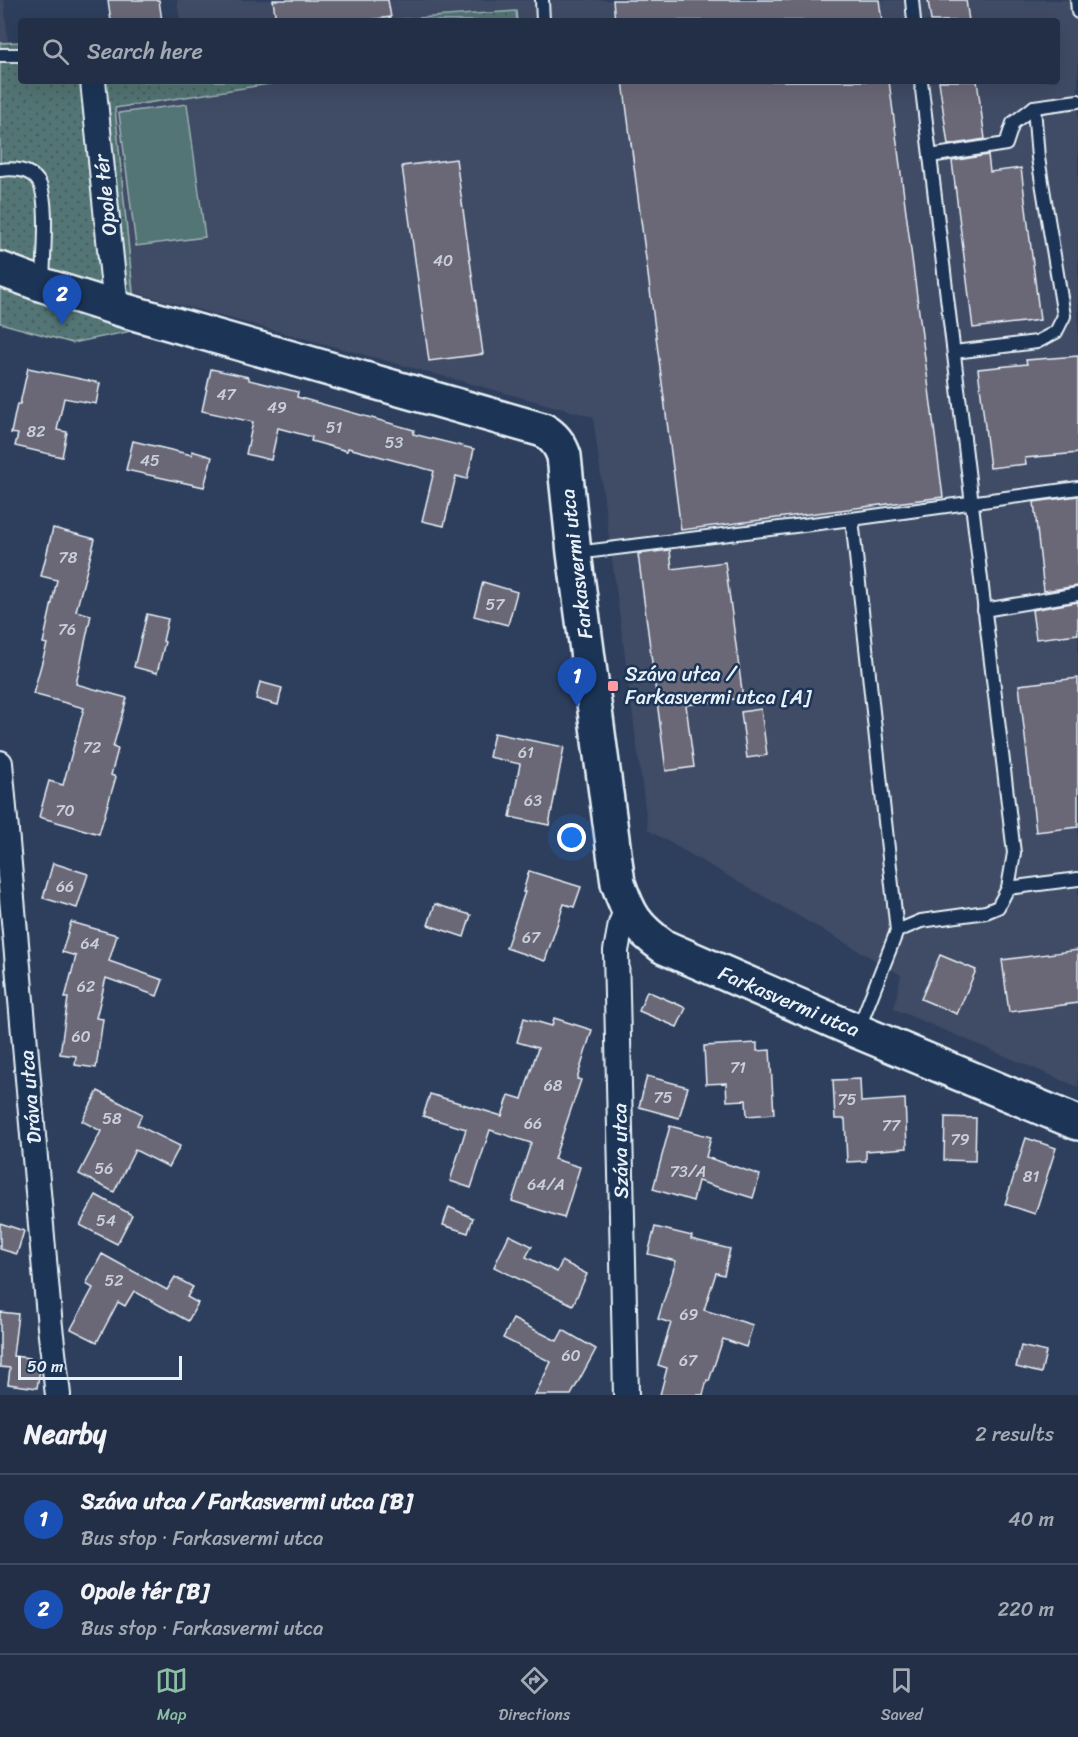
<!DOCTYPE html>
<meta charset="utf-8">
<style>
body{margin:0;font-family:Sriracha,sans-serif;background:#2e3b51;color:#f1f3f6}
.scale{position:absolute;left:18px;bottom:15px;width:164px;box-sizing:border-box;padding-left:6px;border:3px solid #e8f1f8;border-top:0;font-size:16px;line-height:21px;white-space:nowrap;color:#e8f1f8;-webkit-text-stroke:4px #1d3557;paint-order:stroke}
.you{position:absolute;left:572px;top:838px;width:21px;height:21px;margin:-15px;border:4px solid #fff;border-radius:50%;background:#1a73e8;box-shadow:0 0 0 9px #1a73e833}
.badge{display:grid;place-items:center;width:39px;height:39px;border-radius:50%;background:#8abfa5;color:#fff;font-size:20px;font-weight:700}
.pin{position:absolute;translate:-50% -50px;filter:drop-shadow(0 2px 3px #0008)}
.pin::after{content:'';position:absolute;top:32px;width:21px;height:18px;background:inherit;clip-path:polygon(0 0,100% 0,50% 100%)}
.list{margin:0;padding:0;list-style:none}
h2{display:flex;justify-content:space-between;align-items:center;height:78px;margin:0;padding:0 24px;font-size:26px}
h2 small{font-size:20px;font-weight:400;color:#a2a9b3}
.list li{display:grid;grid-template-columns:39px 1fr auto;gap:18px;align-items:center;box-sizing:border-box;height:90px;padding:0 24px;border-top:2px solid #3f4a5f}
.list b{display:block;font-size:22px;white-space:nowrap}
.list p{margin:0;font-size:20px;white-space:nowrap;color:#a2a9b3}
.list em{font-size:20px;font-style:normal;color:#a2a9b3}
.icon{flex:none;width:33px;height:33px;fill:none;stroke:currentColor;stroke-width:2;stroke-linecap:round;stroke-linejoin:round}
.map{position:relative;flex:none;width:1078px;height:1395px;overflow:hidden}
.search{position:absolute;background:#222f46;box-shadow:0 6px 24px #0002;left:18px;right:18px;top:18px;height:66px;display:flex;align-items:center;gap:15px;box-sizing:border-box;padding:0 21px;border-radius:6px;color:#a2a9b3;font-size:22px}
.sheet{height:258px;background:#222f46}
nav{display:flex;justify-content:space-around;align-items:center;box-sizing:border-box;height:84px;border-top:2px solid #3f4a5f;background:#222f46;font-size:16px;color:#a2a9b3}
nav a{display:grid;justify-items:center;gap:3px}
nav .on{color:#8abfa5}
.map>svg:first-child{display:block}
</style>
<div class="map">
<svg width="1078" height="1395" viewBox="0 0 1078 1395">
<defs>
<pattern id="grass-dots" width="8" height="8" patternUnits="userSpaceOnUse" patternTransform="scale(1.5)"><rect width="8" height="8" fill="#537474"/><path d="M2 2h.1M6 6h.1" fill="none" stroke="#4c5c5d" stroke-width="1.8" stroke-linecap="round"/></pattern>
</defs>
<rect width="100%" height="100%" fill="#2d3f5d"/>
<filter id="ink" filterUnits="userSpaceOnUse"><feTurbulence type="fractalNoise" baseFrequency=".0167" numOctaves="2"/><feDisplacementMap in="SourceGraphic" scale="12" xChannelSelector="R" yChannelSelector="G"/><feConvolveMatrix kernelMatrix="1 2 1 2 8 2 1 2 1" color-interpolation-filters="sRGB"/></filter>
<g filter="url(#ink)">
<!-- built -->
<g fill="#404b65">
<path d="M 0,0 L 4,0 L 8,43 L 0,43 Z"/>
<path d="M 177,0 L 1078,0 L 1078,1087 L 894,1009 L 901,975 L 648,830 L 593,417 L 133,292 L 115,108 L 289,81 L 1057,81 L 1057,21 L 517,21 L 516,11 L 376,21 L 180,21 Z"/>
</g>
<!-- grass -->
<g fill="url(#grass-dots)" stroke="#9eb2b6" stroke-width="1.5">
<path d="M 516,11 L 517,21 L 376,21 Z"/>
<path d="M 21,42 L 21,81 L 289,81 L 115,108 L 133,292 L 132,331 L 72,343 L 0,323 L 0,43 Z"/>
</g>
<!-- garden -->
<path fill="#537474" stroke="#9eb2b6" stroke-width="1.5" d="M 187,104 L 205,237 L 136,246 L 119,113 Z"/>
<!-- building -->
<g fill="#6b6777" stroke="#e8f1f8" stroke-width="1.5">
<path d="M 108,0 L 159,0 L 162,21 L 111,21 Z"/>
<path d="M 273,0 L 388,0 L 391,17 L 362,21 L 276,21 Z"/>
<path d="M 613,0 L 879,0 L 882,21 L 615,21 Z"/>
<path d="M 928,0 L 966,0 L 969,21 L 931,21 Z"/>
<path d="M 623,81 L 889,81 L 943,497 L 681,530 Z"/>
<path d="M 939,81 L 977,81 L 985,139 L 948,145 Z"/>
<path d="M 988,155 L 990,172 L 1021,168 L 1040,320 L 973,328 L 952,161 Z"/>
<path d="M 456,159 L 483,354 L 429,361 L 402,166 Z"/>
<path d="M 1078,356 L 1078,453 L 1025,458 L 1026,464 L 990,468 L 978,369 L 1027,364 L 1026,360 Z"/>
<path d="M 28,368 L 100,383 L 96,404 L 64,398 L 57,430 L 67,432 L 62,457 L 15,446 L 18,434 L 11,433 L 17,404 L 20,404 Z"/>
<path d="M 211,369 L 249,377 L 249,380 L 298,392 L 297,397 L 414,430 L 413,434 L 474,449 L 467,479 L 456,476 L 444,526 L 422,521 L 434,471 L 348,448 L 347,451 L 311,441 L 312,437 L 278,428 L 271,460 L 246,454 L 253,422 L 202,411 Z"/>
<path d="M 133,441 L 192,455 L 192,451 L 212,457 L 204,487 L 126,470 Z"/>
<path d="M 1078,496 L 1078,586 L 1044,591 L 1034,502 Z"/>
<path d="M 53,528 L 95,539 L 76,611 L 91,615 L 76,684 L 127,698 L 113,747 L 118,749 L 111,775 L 116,777 L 99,834 L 39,817 L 49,781 L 63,785 L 84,708 L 33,694 L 47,644 L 43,643 L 57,580 L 41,576 Z"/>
<path d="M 670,550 L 672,569 L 725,562 L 743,698 L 686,705 L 694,767 L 666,771 L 638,554 Z"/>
<path d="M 483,582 L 517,592 L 508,625 L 474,616 Z"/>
<path d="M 1078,602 L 1078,634 L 1036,639 L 1032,610 Z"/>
<path d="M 147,614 L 168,619 L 163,641 L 165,642 L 157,673 L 134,667 Z"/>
<path d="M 1078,678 L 1078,827 L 1036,832 L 1019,685 Z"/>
<path d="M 260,682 L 282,688 L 278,705 L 256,699 Z"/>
<path d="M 761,709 L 767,755 L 747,758 L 741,712 Z"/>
<path d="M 494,733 L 564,747 L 549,825 L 510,817 L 520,764 L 489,757 Z"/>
<path d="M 53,863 L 88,874 L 77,908 L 43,898 Z"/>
<path d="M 529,871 L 581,887 L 574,907 L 564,904 L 545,961 L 506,948 L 525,892 L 523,892 Z"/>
<path d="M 435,904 L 471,915 L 464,937 L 428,925 Z"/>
<path d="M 71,922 L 117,935 L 109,961 L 163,980 L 157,996 L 106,978 L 96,1018 L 103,1019 L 96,1068 L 75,1065 L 76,1056 L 60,1054 L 68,998 L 65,998 L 76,956 L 62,952 Z"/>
<path d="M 1078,950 L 1078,1003 L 1009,1012 L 1002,960 Z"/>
<path d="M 940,955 L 976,970 L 957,1014 L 921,999 Z"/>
<path d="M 647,991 L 686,1008 L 677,1027 L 639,1011 Z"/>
<path d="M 524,1018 L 552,1026 L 554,1018 L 592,1030 L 577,1079 L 581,1080 L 554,1159 L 580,1167 L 564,1218 L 512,1201 L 531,1143 L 490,1130 L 471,1188 L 450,1181 L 466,1129 L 423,1116 L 430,1094 L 502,1116 L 509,1095 L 522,1099 L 538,1048 L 517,1042 Z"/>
<path d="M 757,1043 L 757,1051 L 770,1050 L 774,1114 L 747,1116 L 746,1100 L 727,1101 L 726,1083 L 706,1084 L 704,1046 Z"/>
<path d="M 647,1076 L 688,1087 L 679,1118 L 639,1107 Z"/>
<path d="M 860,1079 L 861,1102 L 905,1099 L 907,1148 L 866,1151 L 866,1161 L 847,1162 L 845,1119 L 835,1119 L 833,1080 Z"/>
<path d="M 98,1091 L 142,1114 L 137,1125 L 180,1146 L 169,1167 L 135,1150 L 114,1192 L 79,1174 L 101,1131 L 82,1121 Z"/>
<path d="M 945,1117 L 976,1118 L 975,1161 L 944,1160 Z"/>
<path d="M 670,1126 L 711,1137 L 706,1157 L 760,1175 L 753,1198 L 698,1181 L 693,1201 L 653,1189 Z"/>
<path d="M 1026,1138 L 1056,1148 L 1035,1214 L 1005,1204 Z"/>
<path d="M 96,1195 L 132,1215 L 117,1244 L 80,1225 Z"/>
<path d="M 449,1207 L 473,1218 L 468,1233 L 443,1225 Z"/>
<path d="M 0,1223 L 24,1231 L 17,1254 L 0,1249 Z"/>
<path d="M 655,1227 L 692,1236 L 691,1239 L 730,1249 L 724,1275 L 716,1273 L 704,1310 L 753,1325 L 746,1347 L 723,1339 L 709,1381 L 707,1380 L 703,1395 L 660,1395 L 667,1368 L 658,1365 L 671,1323 L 658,1319 L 676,1261 L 648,1254 Z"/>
<path d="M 509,1235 L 532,1246 L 526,1257 L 557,1272 L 562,1261 L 587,1274 L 573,1305 L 494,1267 Z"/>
<path d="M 102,1254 L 167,1290 L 175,1277 L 193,1287 L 187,1297 L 198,1303 L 188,1321 L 134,1291 L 125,1306 L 118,1302 L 97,1342 L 71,1329 L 93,1288 L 86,1284 Z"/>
<path d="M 0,1312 L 18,1314 L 13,1356 L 30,1358 L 29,1368 L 40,1369 L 37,1388 L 8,1384 L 10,1368 L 0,1367 Z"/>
<path d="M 513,1319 L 557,1341 L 563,1330 L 596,1349 L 571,1395 L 535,1395 L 551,1362 L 503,1338 Z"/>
<path d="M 1021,1346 L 1046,1352 L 1041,1373 L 1016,1367 Z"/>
</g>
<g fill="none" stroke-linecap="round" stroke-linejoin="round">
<!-- lane casing -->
<g stroke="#e8f1f8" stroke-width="16">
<g id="lane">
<path d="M 542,0 L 543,21"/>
<path d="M 912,0 L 914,21"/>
<path d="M 1077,0 L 1078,12"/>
<path d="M 0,55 L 21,55"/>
<path d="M 930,156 L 1006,144 L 1013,123 L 1034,107 L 1078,101"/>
<path d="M 0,170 C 13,168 30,169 38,181 C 50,198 43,261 43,284"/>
<path d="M 954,352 L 1037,342 L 1056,332 L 1064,316 L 1038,158 L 1034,107"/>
<path d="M 576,553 L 852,519"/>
<path d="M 984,610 L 1078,594"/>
<path d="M 1008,888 L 1078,879"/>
<path d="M 897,931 L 852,519 L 1078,488"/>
<path d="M 858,1030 L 897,931 L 921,921 L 986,912 L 998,907 L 1008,888 L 1014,853 L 921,81"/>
</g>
</g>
<!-- street casing -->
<g stroke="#e8f1f8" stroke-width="28">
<g id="street">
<path d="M 93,81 L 116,308"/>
<path d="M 0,763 L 50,1327 L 58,1395"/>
<path d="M 626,1395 L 616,951 L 621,924 L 627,908"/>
</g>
</g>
<!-- secondary casing -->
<g stroke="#e8f1f8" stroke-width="38">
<path id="secondary" d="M 0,269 L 43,285 L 116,308 L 543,430 C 554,436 560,444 564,456 L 574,553 L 618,883 C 629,915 635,926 664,947 L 857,1031 L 1078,1123"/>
</g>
<!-- lane -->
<use href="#lane" stroke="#1d3557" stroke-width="12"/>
<!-- street -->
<use href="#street" stroke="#1d3557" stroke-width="24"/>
<!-- secondary -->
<use href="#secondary" stroke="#1d3557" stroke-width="33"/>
</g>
</g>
<!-- markers -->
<rect fill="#ff9aa2" stroke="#1d3557" stroke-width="2" x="607" y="680" width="12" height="12" rx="3"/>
<g text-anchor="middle" stroke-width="5" stroke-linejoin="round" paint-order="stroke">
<!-- number labels -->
<g font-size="16" fill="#c9ced8">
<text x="443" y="266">40</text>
<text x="226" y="400">47</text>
<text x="277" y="413">49</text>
<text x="334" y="433">51</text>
<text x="36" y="437">82</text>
<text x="394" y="448">53</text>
<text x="150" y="466">45</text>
<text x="68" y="563">78</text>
<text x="495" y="610">57</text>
<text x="67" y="635">76</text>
<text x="92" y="753">72</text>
<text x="526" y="758">61</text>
<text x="533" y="806">63</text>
<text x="65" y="816">70</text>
<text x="65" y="892">66</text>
<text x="531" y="943">67</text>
<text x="90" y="949">64</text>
<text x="86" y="992">62</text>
<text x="81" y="1042">60</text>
<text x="738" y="1073">71</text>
<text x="553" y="1091">68</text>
<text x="663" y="1103">75</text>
<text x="847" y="1105">75</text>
<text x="112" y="1124">58</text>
<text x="533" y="1129">66</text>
<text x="891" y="1131">77</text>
<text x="960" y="1145">79</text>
<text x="104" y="1174">56</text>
<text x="688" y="1177">73/A</text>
<text x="1031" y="1182">81</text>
<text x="546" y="1190">64/A</text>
<text x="106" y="1226">54</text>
<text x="114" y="1286">52</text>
<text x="689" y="1320">69</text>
<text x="571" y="1361">60</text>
<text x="688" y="1366">67</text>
</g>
<!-- street labels -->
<g font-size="20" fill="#e8f1f8" stroke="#1d3557">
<text transform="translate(105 195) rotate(-96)" y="7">Opole tér</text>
<text transform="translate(576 564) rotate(-97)" y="7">Farkasvermi utca</text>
<text transform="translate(789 1001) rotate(23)" y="7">Farkasvermi utca</text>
<text transform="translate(30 1097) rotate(-95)" y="7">Dráva utca</text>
<text transform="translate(620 1151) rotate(-91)" y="7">Száva utca</text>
</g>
<!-- poi labels -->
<g font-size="20" fill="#e8f1f8" stroke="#1d3557" text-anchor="start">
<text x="625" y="681">Száva utca /<tspan x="625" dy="23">Farkasvermi utca [A]</tspan></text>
</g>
</g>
</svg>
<div class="scale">50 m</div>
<div class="you"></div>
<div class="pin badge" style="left:577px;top:707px;background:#1a4fb4">1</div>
<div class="pin badge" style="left:62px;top:325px;background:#1a4fb4">2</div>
<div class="search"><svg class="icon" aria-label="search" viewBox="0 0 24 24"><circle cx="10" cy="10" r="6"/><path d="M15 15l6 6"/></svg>Search here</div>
</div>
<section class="sheet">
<h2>Nearby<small>2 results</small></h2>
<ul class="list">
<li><span class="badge" style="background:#1a4fb4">1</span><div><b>Száva utca / Farkasvermi utca [B]</b><p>Bus stop · Farkasvermi utca</p></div><em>40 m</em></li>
<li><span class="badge" style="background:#1a4fb4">2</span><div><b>Opole tér [B]</b><p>Bus stop · Farkasvermi utca</p></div><em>220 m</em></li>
</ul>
</section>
<nav>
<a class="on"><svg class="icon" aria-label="map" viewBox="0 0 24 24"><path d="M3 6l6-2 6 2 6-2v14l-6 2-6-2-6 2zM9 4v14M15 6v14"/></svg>Map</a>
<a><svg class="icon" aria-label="directions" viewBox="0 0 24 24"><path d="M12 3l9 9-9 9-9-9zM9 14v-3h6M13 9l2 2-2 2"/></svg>Directions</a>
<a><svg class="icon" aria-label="saved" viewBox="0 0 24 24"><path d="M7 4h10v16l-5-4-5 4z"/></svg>Saved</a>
</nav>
